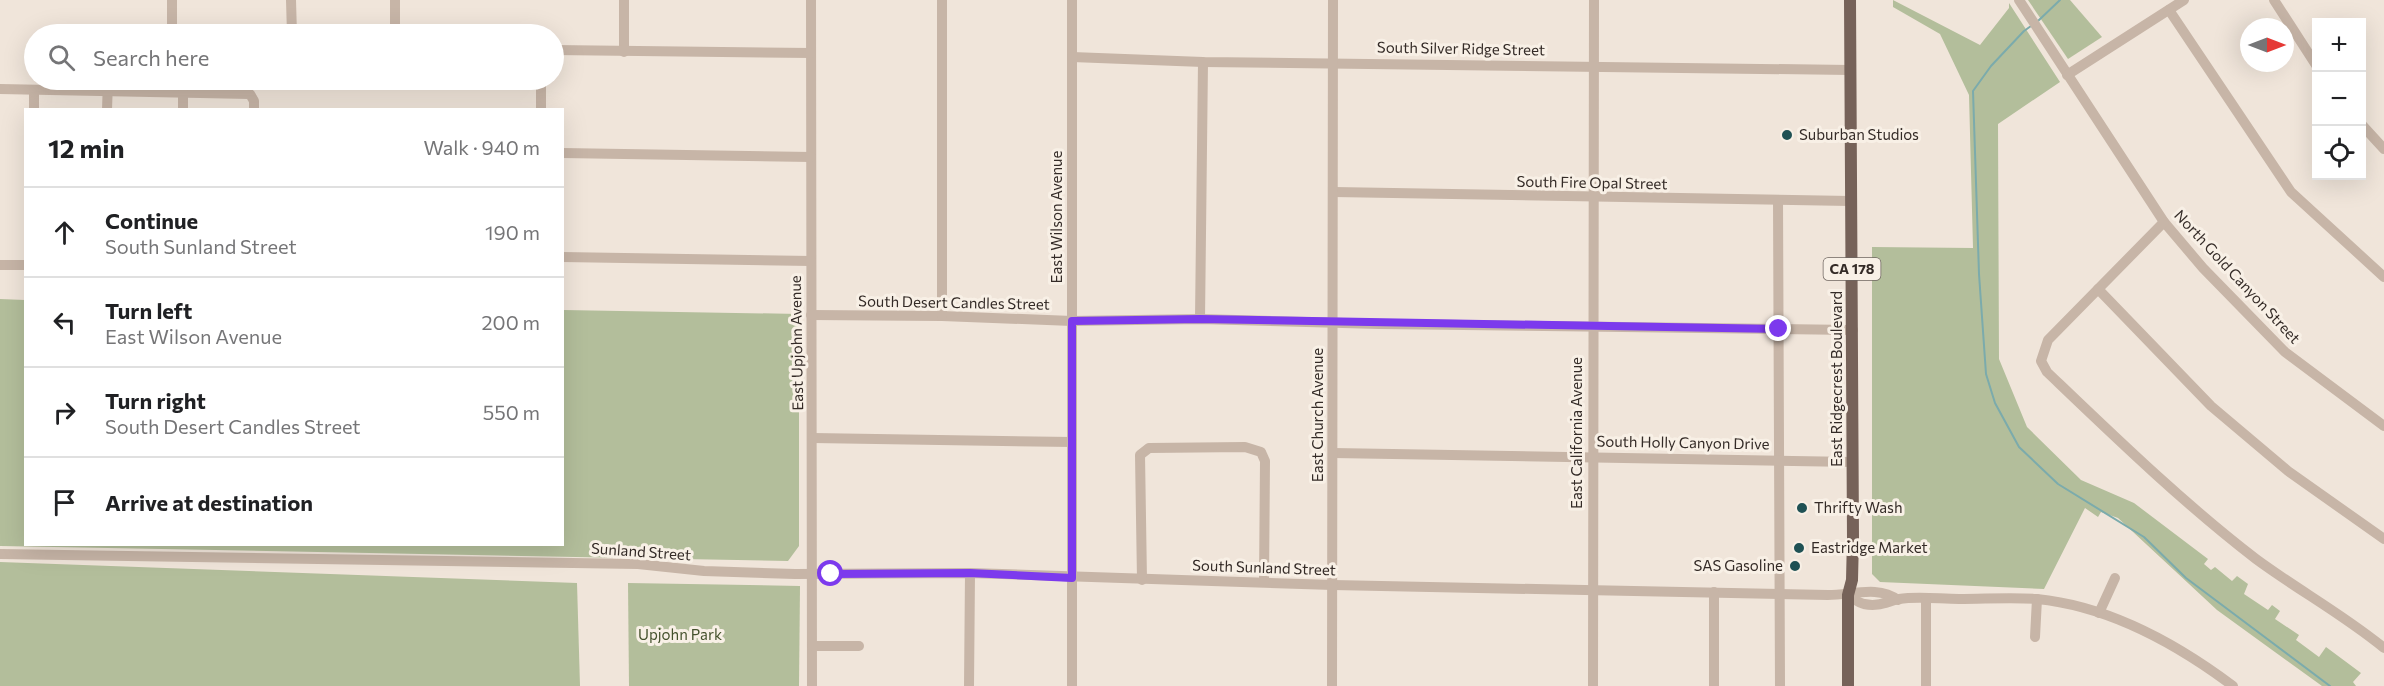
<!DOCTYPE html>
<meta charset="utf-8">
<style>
body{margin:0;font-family:Commissioner,sans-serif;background:#f6f6f6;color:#202124}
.controls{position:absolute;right:18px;top:18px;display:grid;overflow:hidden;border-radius:0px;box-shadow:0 6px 24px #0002}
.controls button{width:54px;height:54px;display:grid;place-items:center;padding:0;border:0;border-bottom:2px solid #e0e0e0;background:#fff;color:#202124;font:30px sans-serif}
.compass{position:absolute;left:2240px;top:18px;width:54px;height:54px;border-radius:50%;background:#fff;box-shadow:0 6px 24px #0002;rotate:90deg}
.stop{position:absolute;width:18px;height:18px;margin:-14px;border:4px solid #7c3aed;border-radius:50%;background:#fff}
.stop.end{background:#7c3aed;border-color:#fff;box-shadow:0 2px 6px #0008}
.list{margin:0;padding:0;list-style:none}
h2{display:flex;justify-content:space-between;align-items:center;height:78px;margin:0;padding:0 24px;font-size:26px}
h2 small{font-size:20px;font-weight:400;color:#757577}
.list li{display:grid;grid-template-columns:39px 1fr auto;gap:18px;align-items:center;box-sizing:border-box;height:90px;padding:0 24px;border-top:2px solid #e0e0e0}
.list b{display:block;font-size:22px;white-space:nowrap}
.list p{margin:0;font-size:20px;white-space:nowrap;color:#757577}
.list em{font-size:20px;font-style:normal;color:#757577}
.icon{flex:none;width:33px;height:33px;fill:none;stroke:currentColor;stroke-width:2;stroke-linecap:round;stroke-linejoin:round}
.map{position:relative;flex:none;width:2384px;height:686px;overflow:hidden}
.search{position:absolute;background:#fff;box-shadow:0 6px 24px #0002;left:24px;top:24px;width:540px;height:66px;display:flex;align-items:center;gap:15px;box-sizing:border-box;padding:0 21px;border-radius:33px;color:#757577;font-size:22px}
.panel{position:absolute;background:#fff;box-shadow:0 6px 24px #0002;left:24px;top:108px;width:540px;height:438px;border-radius:0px}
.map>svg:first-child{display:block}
</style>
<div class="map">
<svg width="2384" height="686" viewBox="0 0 2384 686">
<rect width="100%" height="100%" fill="#f0e5da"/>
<!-- green -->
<g fill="#b3be9b">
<path d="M 1893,0 L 1980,45 L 2009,8 L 2009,3 L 2060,82 L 1998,124 L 1999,359 L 2027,427 L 2081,480 L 2134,503 L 2208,559 L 2204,564 L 2211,570 L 2215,567 L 2232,581 L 2237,576 L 2248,584 L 2244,594 L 2268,610 L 2272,605 L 2280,611 L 2275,619 L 2299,635 L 2296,640 L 2319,657 L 2326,647 L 2361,673 L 2353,682 L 2356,686 L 2322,686 L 2217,610 L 2118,518 L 2101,512 L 2098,517 L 2085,508 L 2044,589 L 1880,582 L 1872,574 L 1872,247 L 1973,248 L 1969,95 L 1940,34 L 1893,7 Z"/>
<path d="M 2028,0 L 2070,0 L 2102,37 L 2068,59 Z"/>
<path d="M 0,299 L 25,300 L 26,544 L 562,544 L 563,310 L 799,314 L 799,546 L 788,561 L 0,546 Z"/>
<path d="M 0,562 L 577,583 L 580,686 L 0,686 Z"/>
<path d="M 628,583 L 800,586 L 799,686 L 629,686 Z"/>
</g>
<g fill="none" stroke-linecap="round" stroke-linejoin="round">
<!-- stream -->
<g stroke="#7babac" stroke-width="2">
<path d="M 2038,21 L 2060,0"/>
<path d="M 2031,26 L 2024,31 L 1991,66 L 1973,91 L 1979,274 L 1986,374 L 1995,403 L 2019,447 L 2058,484 L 2144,537 L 2186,578 L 2330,686"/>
</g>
<!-- minor -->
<g stroke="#c7b5a7" stroke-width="10">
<path d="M 172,0 L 172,34"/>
<path d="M 291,0 L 292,34"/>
<path d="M 395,0 L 395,34"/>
<path d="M 624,0 L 624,52"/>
<path d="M 811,0 L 812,686"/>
<path d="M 1072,0 L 1072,686"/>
<path d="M 2019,0 L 2164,222 L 2203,268 L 2285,352 L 2384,426"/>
<path d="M 2274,0 L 2316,65"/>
<path d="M 2169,10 L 2291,192 L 2384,277"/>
<path d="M 554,50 L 811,53"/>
<path d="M 1072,57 L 1203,62 L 1850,70"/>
<path d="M 2067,75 L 2184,0"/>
<path d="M 541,80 L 541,110"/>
<path d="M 0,89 L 250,94 L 254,101 L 254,110"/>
<path d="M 34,110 L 34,90"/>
<path d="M 107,110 L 108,80"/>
<path d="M 183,110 L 183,91"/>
<path d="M 2362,125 L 2384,149"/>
<path d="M 562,153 L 811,157"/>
<path d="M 1334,192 L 1850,201"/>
<path d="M 1778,200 L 1780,686"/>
<path d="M 2164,222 L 2048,340 L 2041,361 L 2047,372 C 2115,437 2182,502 2256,559 C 2298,590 2344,615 2384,648"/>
<path d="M 562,257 L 811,261"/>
<path d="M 0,265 L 26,265"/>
<path d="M 2098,289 L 2211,406 L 2288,471 L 2384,539"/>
<path d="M 811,315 L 942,316 L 1072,321 L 1200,319 L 1379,324 L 1853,330"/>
<path d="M 942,316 L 942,0"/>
<path d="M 1200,319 L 1203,62"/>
<path d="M 813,438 L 1072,442"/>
<path d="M 1333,453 L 1853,462"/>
<path d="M 0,554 L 638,564 L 704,571 L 795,574 L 970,573 L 1333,585 L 1828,595 C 1852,595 1878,585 1898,600"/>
<path d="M 1142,580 L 1140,455 L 1149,448 L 1245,447 L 1261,452 L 1265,461 L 1264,582"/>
<path d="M 1714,592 L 1714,686"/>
<path d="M 1848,595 C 1853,598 1858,603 1864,604 C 1878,607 1886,602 1899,599 C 1918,596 1940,599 1959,599 C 1985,599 2012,597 2037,599 C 2108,606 2177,644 2233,686"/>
<path d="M 2099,613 L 2115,578"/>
<path d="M 2035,637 L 2037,599"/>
<path d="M 812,646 L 859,646"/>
<path d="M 969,686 L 970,573"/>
<path d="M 1332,686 L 1333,0"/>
<path d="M 1593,686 L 1594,0"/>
<path d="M 1926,686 L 1926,599"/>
</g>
<!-- major -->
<path stroke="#766259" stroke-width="12" d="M 1848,686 L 1848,595 L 1852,580 L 1853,538 L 1850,0"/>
</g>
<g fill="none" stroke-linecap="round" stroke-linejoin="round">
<!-- route -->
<path stroke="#7c3aed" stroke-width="8" d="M 831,574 L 970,573 L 1072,578 L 1072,321 L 1200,319 L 1779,329"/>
</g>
<!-- markers -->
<g fill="#1f5154" stroke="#f8f0e6" stroke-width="2">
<circle cx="1787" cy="135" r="6"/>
<circle cx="1802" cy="508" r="6"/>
<circle cx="1799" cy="548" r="6"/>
<circle cx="1795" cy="566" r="6"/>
</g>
<g text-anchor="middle" stroke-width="6" stroke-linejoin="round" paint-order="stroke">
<!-- shield labels -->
<rect fill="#f8f0e6" stroke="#6f6660" stroke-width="1.5" x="1823.5" y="258" width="57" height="22" rx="4.5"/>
<g font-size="14" font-weight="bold" fill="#342b27">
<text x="1852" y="274">CA 178</text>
</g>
<!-- street labels -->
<g font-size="15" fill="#342b27" stroke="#f8f0e6">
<text transform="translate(1461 49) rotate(1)" y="5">South Silver Ridge Street</text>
<text transform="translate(1592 183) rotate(1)" y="5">South Fire Opal Street</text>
<text transform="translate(1057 217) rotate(-90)" y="5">East Wilson Avenue</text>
<text transform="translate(2237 277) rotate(47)" y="5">North Gold Canyon Street</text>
<text transform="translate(954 303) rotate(1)" y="5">South Desert Candles Street</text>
<text transform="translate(797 343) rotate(-91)" y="5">East Upjohn Avenue</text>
<text transform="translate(1837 379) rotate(-90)" y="5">East Ridgecrest Boulevard</text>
<text transform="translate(1318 415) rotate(-90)" y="5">East Church Avenue</text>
<text transform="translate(1577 433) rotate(-90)" y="5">East California Avenue</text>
<text transform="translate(1683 443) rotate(1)" y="5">South Holly Canyon Drive</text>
<text transform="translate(641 552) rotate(4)" y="5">Sunland Street</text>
<text transform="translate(1264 568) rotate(2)" y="5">South Sunland Street</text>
</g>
<!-- poi labels -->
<g font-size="15" fill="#342b27" stroke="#f8f0e6" text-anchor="start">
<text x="1799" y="140">Suburban Studios</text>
<text x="1814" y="513">Thrifty Wash</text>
<text x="1811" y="553">Eastridge Market</text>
<text x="1783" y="571" text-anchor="end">SAS Gasoline</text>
</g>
<!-- park labels -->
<g font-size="15" fill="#44512c" stroke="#f8f0e6">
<text x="680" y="640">Upjohn Park</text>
</g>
</g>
</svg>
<div class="controls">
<button>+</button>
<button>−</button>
<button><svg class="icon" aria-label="locate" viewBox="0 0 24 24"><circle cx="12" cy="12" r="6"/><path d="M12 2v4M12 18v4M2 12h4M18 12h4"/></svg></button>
</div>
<svg class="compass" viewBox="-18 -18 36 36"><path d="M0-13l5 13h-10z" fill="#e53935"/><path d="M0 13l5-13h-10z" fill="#757577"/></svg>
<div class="stop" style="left:831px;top:574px"></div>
<div class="stop end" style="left:1779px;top:329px"></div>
<div class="search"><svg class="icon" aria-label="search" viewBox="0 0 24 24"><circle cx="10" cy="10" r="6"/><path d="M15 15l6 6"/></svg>Search here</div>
<section class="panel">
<h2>12 min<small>Walk · 940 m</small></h2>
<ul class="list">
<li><svg class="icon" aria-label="ahead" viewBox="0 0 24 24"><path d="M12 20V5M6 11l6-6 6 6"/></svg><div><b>Continue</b><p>South Sunland Street</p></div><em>190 m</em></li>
<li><svg class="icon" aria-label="left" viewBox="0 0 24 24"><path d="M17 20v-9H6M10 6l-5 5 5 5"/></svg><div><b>Turn left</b><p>East Wilson Avenue</p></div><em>200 m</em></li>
<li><svg class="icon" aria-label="right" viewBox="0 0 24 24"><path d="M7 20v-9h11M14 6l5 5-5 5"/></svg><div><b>Turn right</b><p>South Desert Candles Street</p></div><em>550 m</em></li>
<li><svg class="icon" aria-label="arrive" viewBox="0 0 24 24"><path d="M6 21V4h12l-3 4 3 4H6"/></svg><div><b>Arrive at destination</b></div></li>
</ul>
</section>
</div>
